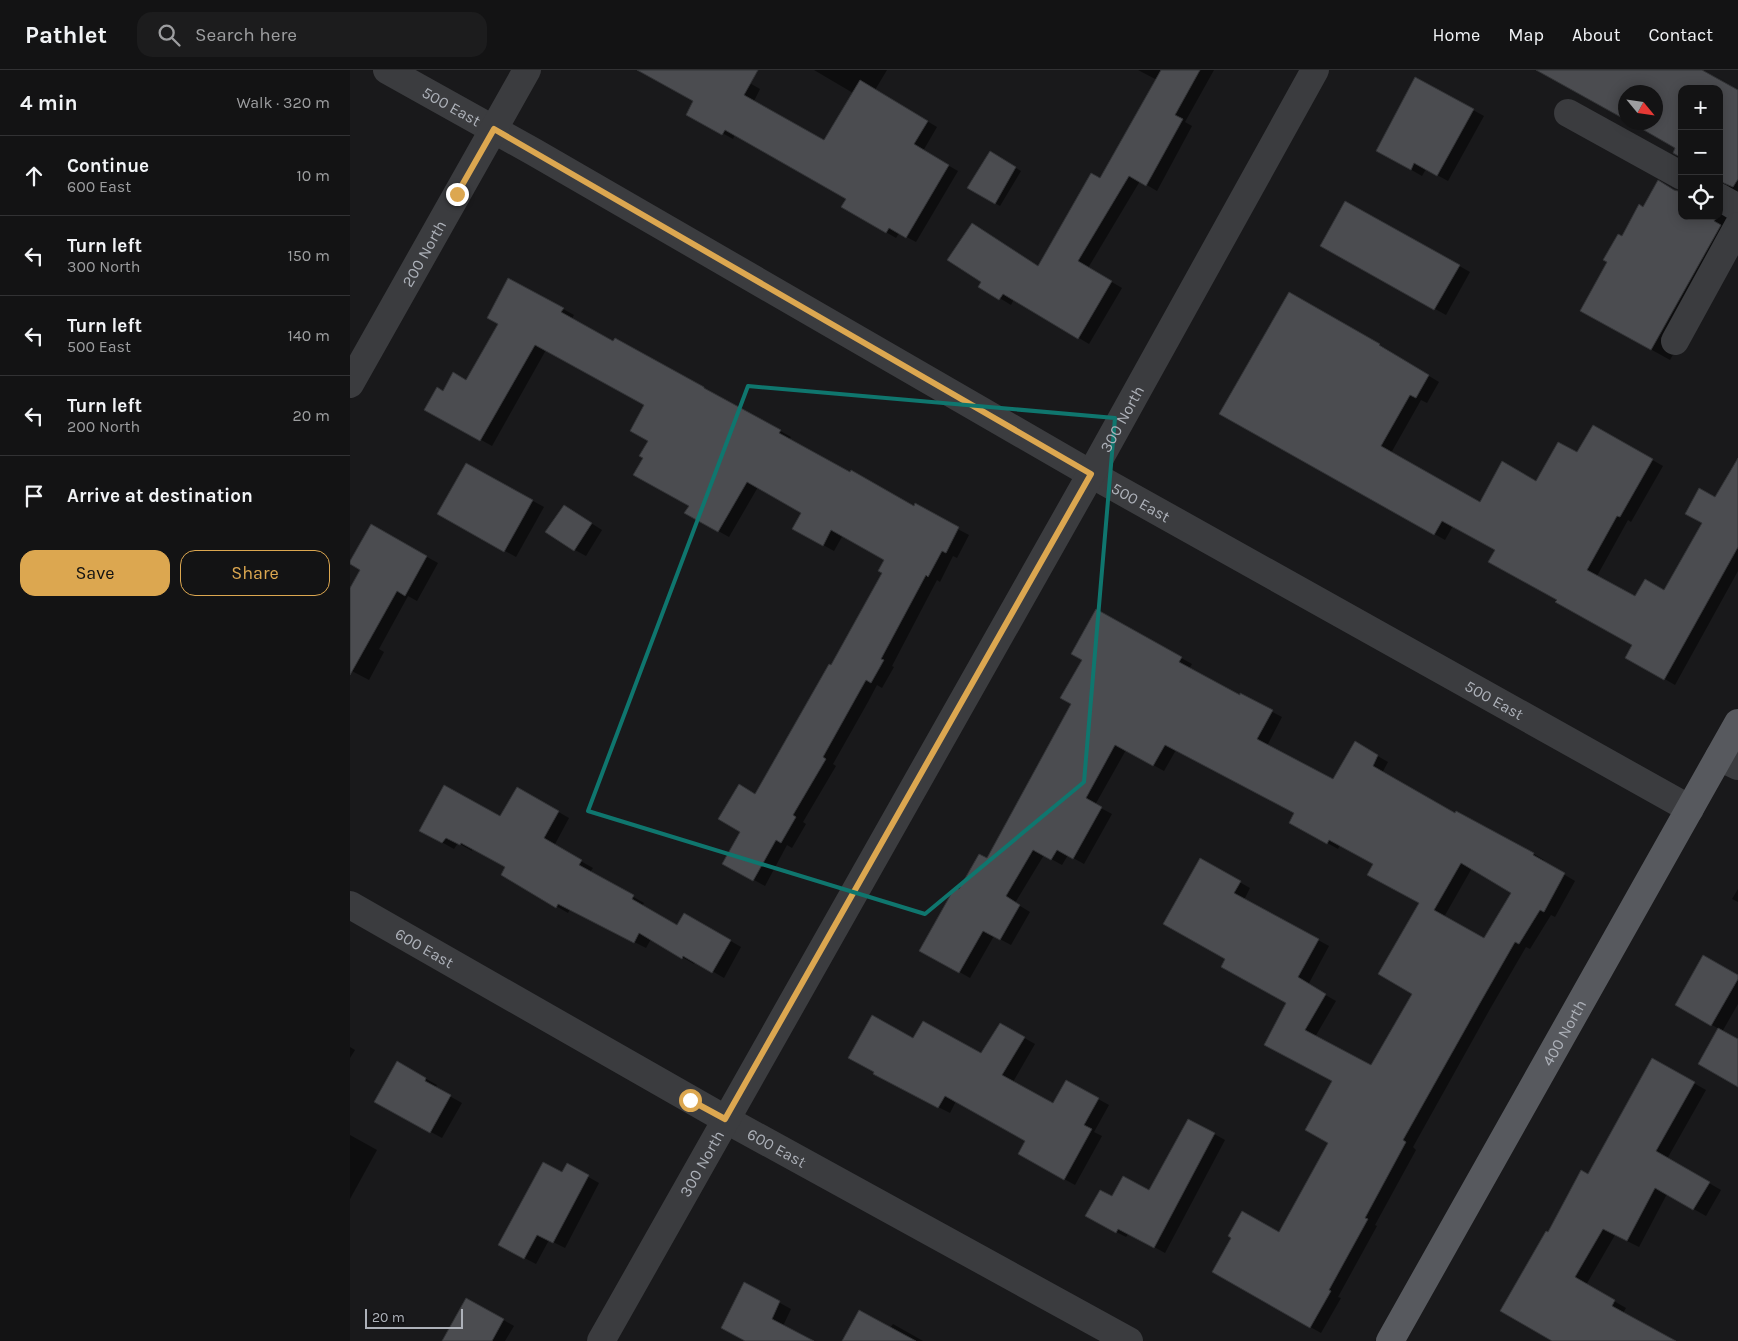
<!DOCTYPE html>
<meta charset="utf-8">
<style>
body{margin:0;font-family:Karla,sans-serif;background:#1c1c1d;color:#f1f3f6}
.controls{position:absolute;right:15px;top:15px;display:grid;overflow:hidden;border-radius:10px;box-shadow:0 2px 12px #0003}
.controls button{width:45px;height:45px;display:grid;place-items:center;padding:0;border:0;border-bottom:1px solid #323234;background:#131314;color:#f1f3f6;font:25px sans-serif}
.compass{position:absolute;left:1268px;top:15px;width:45px;height:45px;border-radius:50%;background:#131314;box-shadow:0 2px 12px #0003;rotate:119deg}
.scale{position:absolute;left:15px;bottom:12px;width:98px;box-sizing:border-box;padding-left:5px;border:2px solid #adb1b9;border-top:0;font-size:14px;line-height:18px;white-space:nowrap;color:#adb1b9;-webkit-text-stroke:4px #141416;paint-order:stroke}
.stop{position:absolute;width:15px;height:15px;margin:-11px;border:4px solid #dca750;border-radius:50%;background:#fff}
.stop.end{background:#dca750;border-color:#fff;box-shadow:0 1px 5px #0008}
.list{margin:0;padding:0;list-style:none}
h2{display:flex;justify-content:space-between;align-items:center;height:65px;margin:0;padding:0 20px;font-size:21px}
h2 small{font-size:16px;font-weight:400;color:#9d9ea0}
.list li{display:grid;grid-template-columns:32px 1fr auto;gap:15px;align-items:center;box-sizing:border-box;height:80px;padding:0 20px;border-top:1px solid #323234}
.list b{display:block;font-size:19px;white-space:nowrap}
.list p{margin:0;font-size:16px;white-space:nowrap;color:#9d9ea0}
.list em{font-size:16px;font-style:normal;color:#9d9ea0}
.actions{display:flex;gap:10px;padding:15px 20px}
.actions a{flex:1;padding:11px 0;border:1px solid #dca750;border-radius:15px;text-align:center;font-size:18px;color:#dca750}
.actions .main{background:#dca750;color:#111}
.icon{flex:none;width:28px;height:28px;fill:none;stroke:currentColor;stroke-width:2;stroke-linecap:round;stroke-linejoin:round}
.map{position:relative;flex:none;width:1388px;height:1271px;overflow:hidden}
header{display:flex;align-items:center;gap:30px;box-sizing:border-box;height:70px;padding:0 25px;background:#131314;border-bottom:1px solid #323234}
header strong{font-size:24px}
nav{display:flex;gap:28px;margin-inline-start:auto;font-size:18px}
.search{width:350px;height:45px;background:#1c1c1d;display:flex;align-items:center;gap:12px;box-sizing:border-box;padding:0 18px;border-radius:15px;color:#9d9ea0;font-size:19px}
main{display:flex}
aside{flex:1;background:#131314}
.map>svg:first-child{display:block}
</style>
<header>
<strong>Pathlet</strong>
<div class="search"><svg class="icon" aria-label="search" viewBox="0 0 24 24"><circle cx="10" cy="10" r="6"/><path d="M15 15l6 6"/></svg>Search here</div>
<nav><a>Home</a><a>Map</a><a>About</a><a>Contact</a></nav>
</header>
<main>
<aside>
<h2>4 min<small>Walk · 320 m</small></h2>
<ul class="list">
<li><svg class="icon" aria-label="ahead" viewBox="0 0 24 24"><path d="M12 20V5M6 11l6-6 6 6"/></svg><div><b>Continue</b><p>600 East</p></div><em>10 m</em></li>
<li><svg class="icon" aria-label="left" viewBox="0 0 24 24"><path d="M17 20v-9H6M10 6l-5 5 5 5"/></svg><div><b>Turn left</b><p>300 North</p></div><em>150 m</em></li>
<li><svg class="icon" aria-label="left" viewBox="0 0 24 24"><path d="M17 20v-9H6M10 6l-5 5 5 5"/></svg><div><b>Turn left</b><p>500 East</p></div><em>140 m</em></li>
<li><svg class="icon" aria-label="left" viewBox="0 0 24 24"><path d="M17 20v-9H6M10 6l-5 5 5 5"/></svg><div><b>Turn left</b><p>200 North</p></div><em>20 m</em></li>
<li><svg class="icon" aria-label="arrive" viewBox="0 0 24 24"><path d="M6 21V4h12l-3 4 3 4H6"/></svg><div><b>Arrive at destination</b></div></li>
</ul>
<div class="actions"><a class="main">Save</a><a>Share</a></div>
</aside>
<div class="map">
<svg width="1388" height="1271" viewBox="0 0 1388 1271">
<rect width="100%" height="100%" fill="#19191b"/>
<!-- shadow -->
<g fill="#0007" fill-rule="evenodd">
<path d="M 289,0 L 377,0 L 410,19 L 404,31 L 474,72 L 503,23 L 464,0 L 537,0 L 525,20 L 587,57 L 573,81 L 608,101 L 566,172 L 549,163 L 546,168 L 493,137 L 497,129 L 385,64 L 383,69 L 338,44 L 345,31 Z"/>
<path d="M 788,0 L 864,0 L 835,52 L 842,56 L 807,121 L 790,111 L 738,198 L 772,218 L 739,274 L 664,229 L 661,235 L 630,216 L 689,197 L 751,110 L 807,10 Z"/>
<path d="M 1191,0 L 1350,0 L 1388,22 L 1388,122 L 1380,124 L 1372,138 L 1374,146 L 1386,156 L 1388,168 L 1320,290 L 1250,251 L 1272,168 L 1294,138 L 1324,121 L 1332,146 L 1369,146 L 1369,19 L 1332,19 L 1327,78 L 1306,52 L 1306,22 L 1276,22 Z"/>
<path d="M 1123,40 L 1134,46 L 1098,111 L 1076,99 L 1072,106 L 1039,87 Z"/>
<path d="M 640,83 L 671,101 L 650,136 L 619,118 Z"/>
<path d="M 995,132 L 1120,202 L 1096,245 L 971,176 Z"/>
<path d="M 159,209 L 224,245 L 221,250 L 354,318 L 441,367 L 439,370 L 619,465 L 607,488 L 603,486 L 590,512 L 587,510 L 542,596 L 544,597 L 532,618 L 527,615 L 518,632 L 483,694 L 486,696 L 453,752 L 456,754 L 442,778 L 437,775 L 415,816 L 374,793 L 392,762 L 406,725 L 482,597 L 534,503 L 536,489 L 493,465 L 484,481 L 455,465 L 453,442 L 408,417 L 379,467 L 336,443 L 340,435 L 299,370 L 295,335 L 196,280 L 142,376 L 76,339 L 93,322 L 117,311 L 150,254 Z"/>
<path d="M 940,224 L 1040,281 L 1039,282 L 1089,312 L 1077,333 L 1071,330 L 1041,383 L 1130,434 L 1186,412 L 1228,384 L 1243,356 L 1313,396 L 1281,452 L 1278,450 L 1247,506 L 1286,528 L 1315,521 L 1366,429 L 1388,393 L 1388,501 L 1325,615 L 1277,587 L 1284,574 L 1208,529 L 1146,480 L 1103,456 L 1095,470 L 871,343 Z"/>
<path d="M 117,395 L 194,437 L 166,487 L 89,444 Z"/>
<path d="M 225,443 L 252,460 L 236,486 L 225,480 Z"/>
<path d="M 21,456 L 88,493 L 67,531 L 58,526 L 29,579 L 34,582 L 19,610 L 0,600 L 0,521 L 12,500 Z"/>
<path d="M 747,541 L 842,594 L 839,599 L 932,647 L 917,676 L 983,711 L 1005,673 L 1038,692 L 1032,703 L 1105,744 L 1106,742 L 1184,784 L 1194,790 L 1193,792 L 1225,811 L 1205,847 L 1201,845 L 1180,879 L 1176,877 L 1140,939 L 1063,1077 L 1066,1080 L 1025,1155 L 1027,1156 L 988,1227 L 991,1228 L 971,1263 L 863,1202 L 929,1164 L 980,1073 L 984,1011 L 937,933 L 877,889 L 850,790 L 900,818 L 894,830 L 979,876 L 958,915 L 986,931 L 965,967 L 1022,997 L 1064,923 L 1070,833 L 1025,794 L 990,775 L 988,779 L 940,752 L 946,743 L 826,680 L 814,701 L 776,680 L 745,735 L 762,744 L 734,794 L 718,785 L 712,795 L 694,785 L 665,833 L 680,842 L 661,875 L 644,866 L 620,908 L 571,880 L 609,821 L 637,790 L 723,634 ZM 1122,798 L 1162,822 L 1134,869 L 1094,847 Z"/>
<path d="M 167,718 L 219,748 L 204,776 L 243,798 L 240,802 L 294,833 L 292,836 L 327,857 L 334,844 L 391,877 L 374,908 L 345,891 L 344,894 L 301,869 L 296,878 L 220,839 L 218,843 L 153,805 L 157,797 L 123,778 L 122,781 L 108,773 L 104,779 L 70,760 L 150,748 Z"/>
<path d="M 1388,819 L 1388,832 L 1382,829 Z"/>
<path d="M 1388,907 L 1388,934 L 1372,962 L 1388,971 L 1388,1015 L 1369,959 L 1326,934 Z"/>
<path d="M 650,954 L 685,974 L 663,1012 L 704,1034 L 748,1029 L 759,1035 L 744,1062 L 752,1066 L 725,1115 L 680,1090 L 677,1070 L 606,1031 L 600,1043 L 535,1010 L 564,970 L 631,985 Z"/>
<path d="M 0,977 L 5,980 L 0,988 Z"/>
<path d="M 1303,990 L 1356,1020 L 1317,1089 L 1371,1120 L 1356,1146 L 1317,1124 L 1289,1177 L 1265,1165 L 1236,1215 L 1276,1238 L 1273,1243 L 1323,1271 L 1205,1271 L 1198,1164 L 1239,1105 Z"/>
<path d="M 48,993 L 87,1015 L 85,1018 L 112,1033 L 92,1068 L 37,1038 Z"/>
<path d="M 839,1050 L 875,1070 L 815,1183 L 779,1163 L 776,1167 L 747,1152 L 799,1122 Z"/>
<path d="M 0,1065 L 27,1080 L 0,1129 Z"/>
<path d="M 217,1095 L 249,1113 L 215,1178 L 199,1170 L 186,1194 L 161,1181 L 213,1104 Z"/>
<path d="M 395,1214 L 441,1239 L 433,1256 L 441,1271 L 397,1271 Z"/>
<path d="M 117,1229 L 164,1256 L 155,1271 L 94,1271 Z"/>
<path d="M 543,1254 L 573,1271 L 493,1271 L 540,1258 Z"/>
</g>
<!-- building -->
<g fill="#4b4c50" stroke="#333437" fill-rule="evenodd">
<path d="M 287,0 L 408,0 L 394,25 L 474,70 L 510,10 L 578,51 L 564,74 L 599,95 L 556,168 L 539,158 L 536,163 L 491,137 L 496,129 L 375,60 L 372,65 L 336,45 L 343,31 Z"/>
<path d="M 811,0 L 850,0 L 825,45 L 833,49 L 796,116 L 779,106 L 728,191 L 762,211 L 728,269 L 653,224 L 649,230 L 628,217 L 631,212 L 597,190 L 622,153 L 688,196 L 741,103 L 750,108 Z"/>
<path d="M 1186,0 L 1352,0 L 1388,20 L 1388,109 L 1383,117 L 1369,111 L 1369,19 L 1332,19 L 1332,88 L 1323,83 L 1325,78 L 1280,52 L 1306,52 L 1306,22 L 1276,22 L 1276,50 Z"/>
<path d="M 1065,7 L 1124,39 L 1087,106 L 1064,93 L 1061,100 L 1026,81 Z"/>
<path d="M 640,81 L 666,97 L 645,134 L 617,118 Z"/>
<path d="M 1308,110 L 1324,120 L 1332,122 L 1332,146 L 1367,146 L 1364,151 L 1371,155 L 1301,280 L 1230,241 L 1257,192 L 1253,190 L 1268,164 L 1272,166 L 1289,134 L 1293,137 Z"/>
<path d="M 995,131 L 1110,195 L 1084,240 L 970,176 Z"/>
<path d="M 158,208 L 214,238 L 211,242 L 263,271 L 265,268 L 354,317 L 354,318 L 431,360 L 429,363 L 500,402 L 501,400 L 564,436 L 565,433 L 609,457 L 596,483 L 592,481 L 578,507 L 576,505 L 531,589 L 534,590 L 521,613 L 516,610 L 507,626 L 473,687 L 476,689 L 443,745 L 446,747 L 431,773 L 426,770 L 403,811 L 372,794 L 390,762 L 368,749 L 389,714 L 405,724 L 479,594 L 481,595 L 532,503 L 528,501 L 534,490 L 481,460 L 473,476 L 442,459 L 451,443 L 397,412 L 368,462 L 334,443 L 339,436 L 283,405 L 293,388 L 289,386 L 298,371 L 280,361 L 294,335 L 185,275 L 130,371 L 74,340 L 87,317 L 93,321 L 103,302 L 116,310 L 148,254 L 137,248 Z"/>
<path d="M 939,222 L 1030,274 L 1029,275 L 1079,305 L 1066,328 L 1060,325 L 1031,376 L 1130,432 L 1152,391 L 1186,411 L 1208,372 L 1227,382 L 1243,355 L 1303,389 L 1270,447 L 1267,446 L 1237,500 L 1285,526 L 1295,509 L 1314,520 L 1352,453 L 1335,444 L 1349,418 L 1365,427 L 1388,388 L 1388,477 L 1314,610 L 1275,588 L 1282,575 L 1205,532 L 1207,530 L 1138,492 L 1145,480 L 1092,451 L 1084,465 L 869,344 Z"/>
<path d="M 116,393 L 183,430 L 154,482 L 87,444 Z"/>
<path d="M 214,435 L 242,453 L 224,481 L 195,462 Z"/>
<path d="M 21,454 L 77,486 L 55,526 L 47,521 L 0,605 L 0,518 L 10,500 L 0,494 L 0,491 Z"/>
<path d="M 746,539 L 832,587 L 829,592 L 890,625 L 890,623 L 923,640 L 907,669 L 983,709 L 1005,671 L 1028,685 L 1023,696 L 1105,743 L 1106,741 L 1184,783 L 1183,785 L 1215,803 L 1194,842 L 1190,840 L 1169,874 L 1165,872 L 1130,933 L 1053,1070 L 1056,1072 L 1015,1148 L 1018,1149 L 979,1220 L 981,1221 L 960,1258 L 862,1202 L 881,1168 L 878,1166 L 892,1141 L 929,1162 L 978,1073 L 955,1060 L 982,1011 L 914,975 L 936,933 L 871,897 L 875,889 L 813,854 L 850,788 L 891,811 L 884,823 L 969,869 L 948,907 L 976,924 L 955,960 L 1021,995 L 1062,924 L 1028,904 L 1069,833 L 1017,805 L 1023,794 L 979,770 L 977,774 L 939,753 L 944,743 L 815,675 L 803,696 L 765,675 L 736,728 L 752,737 L 723,789 L 707,780 L 701,790 L 683,780 L 656,826 L 670,835 L 650,870 L 633,861 L 609,903 L 569,881 L 605,817 L 609,819 L 629,784 L 637,788 L 721,634 L 710,628 L 732,590 L 721,584 ZM 1111,793 L 1161,823 L 1134,868 L 1084,840 Z"/>
<path d="M 94,715 L 150,746 L 167,717 L 209,741 L 194,768 L 232,790 L 229,795 L 284,825 L 282,829 L 327,855 L 334,843 L 381,870 L 362,903 L 333,886 L 332,889 L 289,863 L 284,873 L 208,834 L 206,838 L 151,805 L 155,797 L 111,773 L 110,775 L 96,768 L 92,773 L 69,761 Z"/>
<path d="M 1353,885 L 1388,905 L 1388,909 L 1361,956 L 1325,935 Z"/>
<path d="M 522,945 L 563,968 L 573,951 L 631,983 L 650,953 L 675,967 L 652,1005 L 703,1033 L 716,1010 L 749,1028 L 734,1055 L 742,1059 L 714,1110 L 668,1084 L 675,1071 L 595,1026 L 588,1038 L 523,1004 L 524,1002 L 498,988 Z"/>
<path d="M 1368,958 L 1388,969 L 1388,1017 L 1348,994 Z"/>
<path d="M 1302,988 L 1345,1012 L 1306,1081 L 1360,1112 L 1343,1140 L 1305,1118 L 1277,1171 L 1253,1159 L 1225,1207 L 1265,1230 L 1262,1236 L 1326,1271 L 1202,1271 L 1150,1241 L 1196,1161 L 1198,1162 L 1231,1100 L 1238,1104 Z"/>
<path d="M 47,991 L 76,1008 L 75,1011 L 101,1025 L 80,1063 L 24,1032 Z"/>
<path d="M 838,1049 L 865,1063 L 804,1178 L 768,1159 L 766,1163 L 735,1146 L 750,1120 L 762,1126 L 773,1106 L 799,1120 Z"/>
<path d="M 193,1092 L 212,1102 L 217,1093 L 239,1105 L 203,1173 L 187,1165 L 174,1189 L 148,1175 Z"/>
<path d="M 394,1212 L 430,1231 L 422,1249 L 464,1271 L 395,1271 L 371,1258 Z"/>
<path d="M 116,1228 L 154,1249 L 142,1271 L 92,1271 Z"/>
<path d="M 509,1240 L 566,1271 L 492,1271 Z"/>
</g>
<g fill="none" stroke-linecap="round" stroke-linejoin="round">
<!-- minor -->
<g stroke="#3b3c3f" stroke-width="28">
<path id="s1" d="M 37,0 L 184,82 L 741,404 L 1340,739"/>
<path d="M 1218,43 L 1332,106"/>
<path d="M 1369,127 L 1388,138"/>
<path d="M 1325,271 L 1388,156"/>
<path id="s2" d="M 0,314 L 177,0"/>
<path d="M 1369,687 L 1388,696"/>
<path id="s3" d="M 0,835 L 375,1049 L 779,1271"/>
<path id="s4" d="M 251,1271 L 741,404 L 965,0"/>
</g>
<!-- major -->
<path stroke="#57595e" stroke-width="28" id="s5" d="M 1040,1271 L 1388,653"/>
</g>
<g fill="none" stroke-linecap="round" stroke-linejoin="round">
<!-- route -->
<path stroke="#dca750" stroke-width="6" d="M 107,124 L 144,59 L 741,404 L 375,1049 L 340,1030"/>
</g>
<!-- marked area -->
<path fill="none" stroke="#0f766e" stroke-width="4" stroke-linejoin="round" d="M 398,316 L 765,348 L 734,712 L 575,844 L 238,741 Z"/>
<g text-anchor="middle" stroke-width="4.5" stroke-linejoin="round" paint-order="stroke">
<!-- street labels -->
<g font-size="16" fill="#adb1b9" stroke="#141416">
<text dy="6" stroke="none"><textPath href="#s1" startOffset="74">500 East</textPath></text>
<text dy="6" stroke="none"><textPath href="#s2" startOffset="150">200 North</textPath></text>
<text dy="6" stroke="none"><textPath href="#s4" startOffset="1059">300 North</textPath></text>
<text dy="6" stroke="none"><textPath href="#s1" startOffset="869">500 East</textPath></text>
<text dy="6" stroke="none"><textPath href="#s1" startOffset="1274">500 East</textPath></text>
<text dy="6" stroke="none"><textPath href="#s3" startOffset="86">600 East</textPath></text>
<text dy="6" stroke="none"><textPath href="#s5" startOffset="354">400 North</textPath></text>
<text dy="6" stroke="none"><textPath href="#s3" startOffset="491">600 East</textPath></text>
<text dy="6" stroke="none"><textPath href="#s4" startOffset="204">300 North</textPath></text>
</g>
</g>
</svg>
<div class="controls">
<button>+</button>
<button>−</button>
<button><svg class="icon" aria-label="locate" viewBox="0 0 24 24"><circle cx="12" cy="12" r="6"/><path d="M12 2v4M12 18v4M2 12h4M18 12h4"/></svg></button>
</div>
<svg class="compass" viewBox="-18 -18 36 36"><path d="M0-13l5 13h-10z" fill="#e53935"/><path d="M0 13l5-13h-10z" fill="#9d9ea0"/></svg>
<div class="scale">20 m</div>
<div class="stop" style="left:340px;top:1030px"></div>
<div class="stop end" style="left:107px;top:124px"></div>
</div>
</main>
